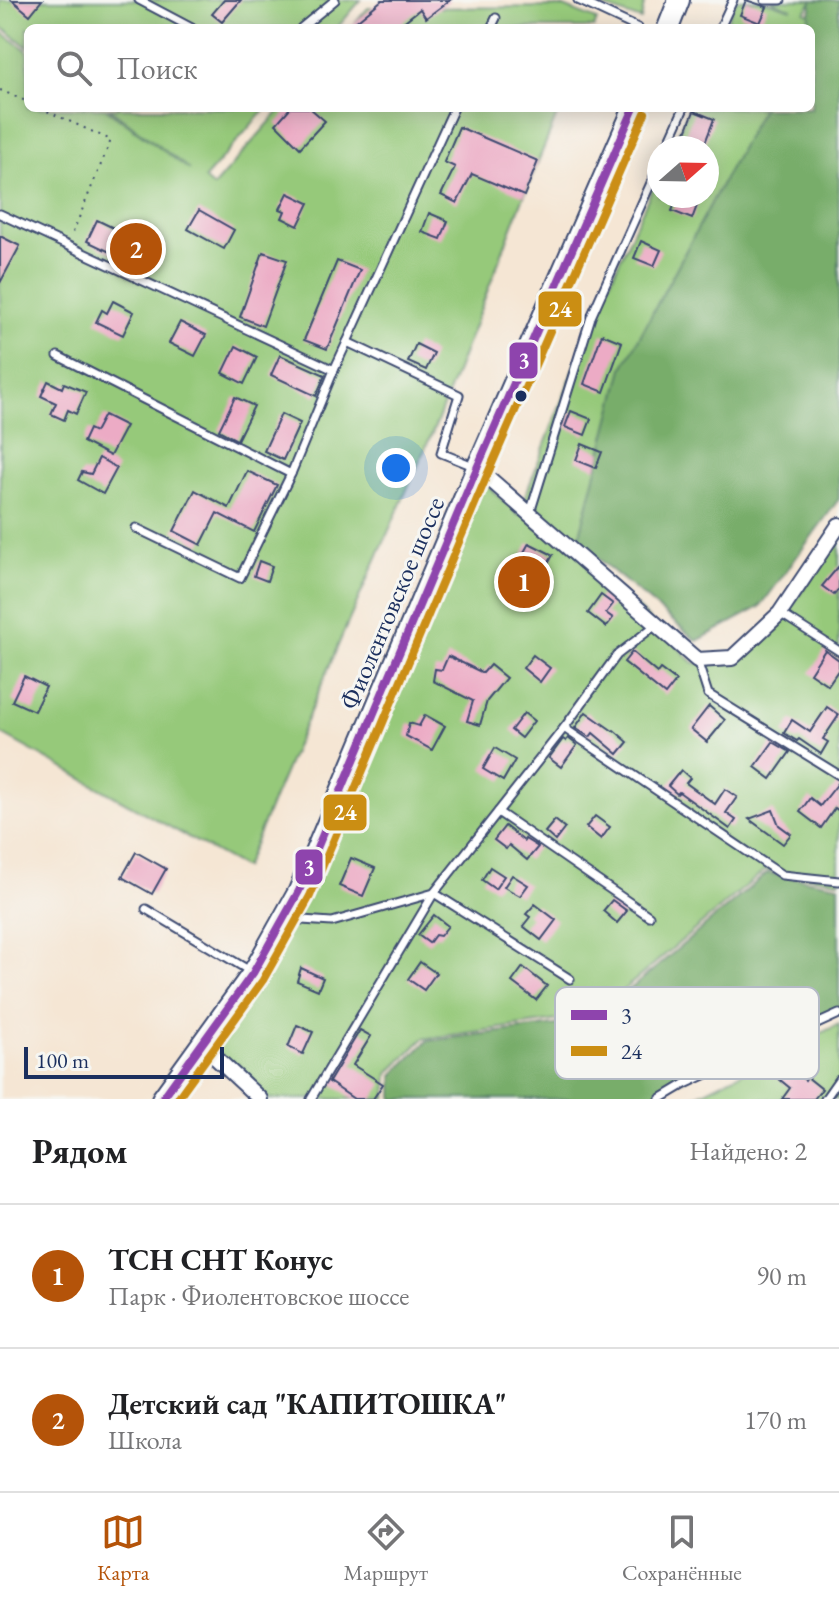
<!DOCTYPE html>
<html lang="ru">
<meta charset="utf-8">
<style>
body{margin:0;font-family:"EB Garamond",serif;background:#f6f6f6;color:#202124}
.compass{position:absolute;left:647px;top:136px;width:72px;height:72px;border-radius:50%;background:#fff;box-shadow:0 4px 20px #0003;rotate:70deg}
.scale{position:absolute;left:24px;bottom:20px;width:200px;box-sizing:border-box;padding-left:8px;border:4px solid #1b2f5e;border-top:0;font-size:22px;line-height:28px;white-space:nowrap;color:#1b2f5e;-webkit-text-stroke:6px #f6f6f2;paint-order:stroke}
.you{position:absolute;left:396px;top:468px;width:28px;height:28px;margin:-20px;border:6px solid #fff;border-radius:50%;background:#1a73e8;box-shadow:0 0 0 12px #1a73e833}
.badge{display:grid;place-items:center;width:52px;height:52px;border-radius:50%;background:#b45309;color:#fff;font-size:26px;font-weight:700}
.pin{position:absolute;translate:-50% -50%;border:4px solid #fff;box-shadow:0 2px 8px #0006}
.list{margin:0;padding:0;list-style:none}
h2{display:flex;justify-content:space-between;align-items:center;height:104px;margin:0;padding:0 32px;font-size:34px}
h2 small{font-size:26px;font-weight:400;color:#757577}
.list li{display:grid;grid-template-columns:52px 1fr auto;gap:24px;align-items:center;box-sizing:border-box;height:144px;padding:0 32px;border-top:2px solid #e0e0e0}
.list b{display:block;font-size:30px;white-space:nowrap}
.list p{margin:0;font-size:26px;white-space:nowrap;color:#757577}
.list em{font-size:26px;font-style:normal;color:#757577}
.icon{flex:none;width:44px;height:44px;fill:none;stroke:currentColor;stroke-width:2;stroke-linecap:round;stroke-linejoin:round}
.map{position:relative;flex:none;width:839px;height:1099px;overflow:hidden}
.search{position:absolute;background:#fff;box-shadow:0 4px 20px #0003;left:24px;right:24px;top:24px;height:88px;display:flex;align-items:center;gap:20px;box-sizing:border-box;padding:0 28px;border-radius:12px;color:#757577;font-size:30px}
.sheet{height:392px;background:#fff}
nav{display:flex;justify-content:space-around;align-items:center;box-sizing:border-box;height:112px;border-top:2px solid #e0e0e0;background:#fff;font-size:22px;color:#757577}
nav a{display:grid;justify-items:center;gap:4px}
nav .on{color:#b45309}
.map>svg:first-child{display:block}
</style>
<div class="map">
<svg width="839" height="1099" viewBox="0 0 839 1099">
<rect width="100%" height="100%" fill="#f6f6f2"/>
<filter id="ink" filterUnits="userSpaceOnUse"><feTurbulence type="fractalNoise" baseFrequency=".0125" numOctaves="2"/><feDisplacementMap in="SourceGraphic" scale="16" xChannelSelector="R" yChannelSelector="G"/><feConvolveMatrix kernelMatrix="1 2 1 2 8 2 1 2 1" color-interpolation-filters="sRGB"/></filter>
<filter id="wash" filterUnits="userSpaceOnUse"><feTurbulence type="fractalNoise" baseFrequency=".006" numOctaves="4" result="noise"/><feDisplacementMap in="SourceGraphic" scale="32" xChannelSelector="R" yChannelSelector="G"/><feGaussianBlur stdDeviation="1.8" result="paint"/><feColorMatrix in="noise" values="0 0 0 0 0 0 0 0 0 0 0 0 0 0 0 0 0 1.4 0 .05"/><feComposite in="paint" operator="in"/></filter>
<g filter="url(#wash)">
<rect width="100%" height="100%" fill="#f5e6d4"/>
<!-- green -->
<g fill="#96c97a" stroke="#587c6c" stroke-width="2">
<path d="M 0,0 L 361,0 L 337,28 L 28,28 L 28,47 L 0,26 Z"/>
<path d="M 584,0 L 645,0 L 641,20 Z"/>
<path d="M 736,0 L 762,0 L 792,9 L 771,0 L 813,0 L 805,12 L 825,18 L 811,28 L 724,28 Z"/>
<path d="M 564,7 L 597,20 L 594,28 L 351,28 L 368,8 Z"/>
<path d="M 0,31 L 28,51 L 28,108 L 105,108 L 190,170 L 109,108 L 266,108 L 204,179 L 213,187 L 282,108 L 560,108 L 524,196 L 437,422 L 342,636 L 244,868 L 0,733 Z"/>
<path d="M 689,108 L 784,108 L 658,438 L 580,552 L 694,663 L 735,662 L 787,612 L 839,540 L 839,881 L 765,870 L 594,1015 L 423,1039 L 388,1074 L 386,1099 L 267,1099 L 209,1043 L 259,978 L 480,478 L 504,502 L 514,509 L 513,511 L 518,515 L 593,319 L 659,174 L 659,196 L 707,196 L 707,148 L 671,148 Z"/>
<path d="M 839,1024 L 839,1099 L 689,1099 Z"/>
</g>
<!-- forest -->
<g fill="#78ad6a" stroke="#4a6e64" stroke-width="2">
<path d="M 812,0 L 839,0 L 839,499 L 760,607 L 697,641 L 578,542 L 623,368 L 762,108 L 811,108 L 811,28 L 806,28 L 809,21 Z"/>
<path d="M 767,873 L 839,885 L 839,1009 L 677,1082 L 648,1099 L 393,1099 L 393,1075 L 427,1041 L 594,1020 Z"/>
</g>
<g id="blocks">
<!-- building -->
<g fill="#ecabc5">
<path d="M 12,0 L 42,0 L 30,15 Z"/>
<path d="M 224,0 L 241,0 L 222,22 L 212,14 Z"/>
<path d="M 382,0 L 450,0 L 426,18 L 420,9 L 396,28 L 348,28 Z"/>
<path d="M 746,0 L 767,7 L 760,23 L 740,15 Z"/>
<path d="M 290,108 L 310,108 L 325,121 L 300,148 L 276,124 Z"/>
<path d="M 694,111 L 714,119 L 703,148 L 680,148 Z"/>
<path d="M 459,127 L 538,161 L 524,196 L 472,174 L 457,203 L 441,195 L 455,167 L 444,162 Z"/>
<path d="M 288,193 L 309,203 L 298,226 L 282,218 L 285,211 L 280,209 Z"/>
<path d="M 678,196 L 698,203 L 692,219 L 672,211 Z"/>
<path d="M 199,210 L 234,230 L 224,249 L 188,229 Z"/>
<path d="M 429,213 L 448,221 L 441,239 L 422,232 Z"/>
<path d="M 97,220 L 147,244 L 137,265 L 87,241 Z"/>
<path d="M 0,236 L 20,246 L 0,283 Z"/>
<path d="M 641,241 L 661,250 L 654,266 L 634,258 Z"/>
<path d="M 263,252 L 287,260 L 263,326 L 240,317 Z"/>
<path d="M 337,261 L 360,270 L 327,349 L 304,340 Z"/>
<path d="M 113,301 L 134,312 L 123,335 L 96,322 L 102,310 L 107,313 Z"/>
<path d="M 180,322 L 206,335 L 195,356 L 169,343 Z"/>
<path d="M 602,334 L 622,342 L 604,392 L 584,384 Z"/>
<path d="M 416,344 L 434,353 L 426,370 L 408,362 Z"/>
<path d="M 236,346 L 257,357 L 244,384 L 223,373 Z"/>
<path d="M 280,355 L 325,375 L 316,396 L 271,375 Z"/>
<path d="M 48,381 L 62,388 L 64,383 L 86,392 L 76,414 L 68,410 L 64,420 L 51,414 L 56,403 L 41,396 Z"/>
<path d="M 235,397 L 254,406 L 237,440 L 219,430 Z"/>
<path d="M 571,411 L 591,419 L 585,435 L 565,427 Z"/>
<path d="M 281,414 L 300,423 L 283,460 L 264,451 Z"/>
<path d="M 104,415 L 126,426 L 110,456 L 83,442 L 89,429 L 95,432 Z"/>
<path d="M 582,444 L 602,452 L 596,468 L 576,460 Z"/>
<path d="M 99,458 L 117,468 L 103,494 L 78,480 L 82,472 L 91,474 Z"/>
<path d="M 247,471 L 277,485 L 254,532 L 217,513 L 201,545 L 174,531 L 195,490 L 229,508 Z"/>
<path d="M 529,543 L 553,555 L 541,577 L 517,565 Z"/>
<path d="M 259,561 L 272,566 L 267,581 L 254,576 Z"/>
<path d="M 839,566 L 839,589 L 834,595 L 822,586 Z"/>
<path d="M 601,595 L 613,604 L 606,613 L 613,618 L 606,627 L 588,613 Z"/>
<path d="M 825,650 L 839,660 L 839,669 L 828,685 L 810,673 Z"/>
<path d="M 632,652 L 657,673 L 660,669 L 676,681 L 665,695 L 624,662 Z"/>
<path d="M 533,655 L 550,668 L 540,682 L 523,668 Z"/>
<path d="M 448,656 L 483,673 L 490,665 L 506,678 L 487,701 L 480,725 L 467,721 L 473,701 L 433,681 L 435,669 L 442,670 Z"/>
<path d="M 24,676 L 46,687 L 34,711 L 12,701 Z"/>
<path d="M 709,706 L 725,720 L 707,742 L 691,729 Z"/>
<path d="M 827,707 L 839,715 L 823,739 L 828,742 L 821,754 L 799,739 L 797,741 L 784,733 L 792,720 L 810,732 Z"/>
<path d="M 586,712 L 613,731 L 614,730 L 628,742 L 618,754 L 593,733 L 590,737 L 575,728 Z"/>
<path d="M 524,713 L 534,721 L 521,738 L 511,730 Z"/>
<path d="M 425,715 L 445,726 L 432,750 L 406,736 L 409,723 L 419,726 Z"/>
<path d="M 568,738 L 577,745 L 561,767 L 549,758 L 563,739 L 566,741 Z"/>
<path d="M 773,742 L 790,752 L 771,779 L 755,767 Z"/>
<path d="M 495,748 L 515,760 L 503,781 L 483,769 Z"/>
<path d="M 681,770 L 690,778 L 686,783 L 715,804 L 725,789 L 737,797 L 726,813 L 736,820 L 730,829 L 679,792 L 677,794 L 668,786 Z"/>
<path d="M 839,782 L 839,811 L 835,808 L 821,828 L 800,812 L 810,798 L 820,806 Z"/>
<path d="M 773,810 L 779,825 L 791,834 L 783,844 L 749,819 Z"/>
<path d="M 595,816 L 610,827 L 601,839 L 586,827 Z"/>
<path d="M 555,820 L 565,828 L 555,841 L 545,832 Z"/>
<path d="M 505,826 L 524,841 L 525,839 L 538,847 L 527,860 L 509,845 L 506,849 L 494,840 Z"/>
<path d="M 136,852 L 166,869 L 152,894 L 122,877 Z"/>
<path d="M 351,858 L 375,868 L 363,896 L 339,886 Z"/>
<path d="M 490,867 L 504,876 L 495,889 L 482,880 Z"/>
<path d="M 512,875 L 528,885 L 520,896 L 504,887 Z"/>
<path d="M 612,900 L 627,911 L 617,923 L 603,911 Z"/>
<path d="M 535,904 L 556,920 L 541,940 L 523,926 L 530,917 L 526,914 Z"/>
<path d="M 434,915 L 448,926 L 440,936 L 435,935 L 429,943 L 418,935 Z"/>
<path d="M 420,962 L 436,973 L 424,990 L 408,979 Z"/>
<path d="M 523,967 L 547,986 L 536,1000 L 512,982 Z"/>
<path d="M 301,968 L 323,978 L 318,990 L 297,981 Z"/>
<path d="M 297,1025 L 313,1032 L 303,1054 L 288,1047 Z"/>
<path d="M 360,1030 L 371,1036 L 353,1065 L 383,1084 L 373,1099 L 354,1099 L 329,1082 Z"/>
<path d="M 777,1058 L 805,1080 L 807,1077 L 822,1089 L 814,1099 L 782,1099 L 790,1088 L 768,1070 Z"/>
</g>
</g>
</g>
<g filter="url(#ink)">
<use href="#blocks" fill-opacity="0" stroke="#3c4a70" stroke-width="2"/>
<g fill="none" stroke-linecap="round" stroke-linejoin="round">
<!-- lane casing -->
<g stroke="#3c4a70" stroke-width="11">
<g id="lane">
<path d="M 139,0 L 192,28"/>
<path d="M 578,0 L 638,28"/>
<path d="M 765,0 L 781,0"/>
<path d="M 301,28 L 335,0"/>
<path d="M 491,28 L 496,18"/>
<path d="M 720,28 L 733,0"/>
<path d="M 666,148 L 684,108"/>
<path d="M 0,214 L 334,370 L 347,342 L 459,395 L 441,453 L 476,467"/>
<path d="M 347,342 L 454,108"/>
<path d="M 58,356 L 291,474 L 334,370"/>
<path d="M 530,513 L 591,317 L 659,165"/>
<path d="M 136,528 L 240,578 L 291,474"/>
<path d="M 780,613 L 839,651"/>
<path d="M 697,660 L 708,694 L 839,775"/>
<path d="M 564,728 L 782,875 L 839,881"/>
<path d="M 498,812 L 649,916"/>
<path d="M 146,909 L 250,971"/>
<path d="M 287,919 L 332,922 L 434,893 L 564,728 L 617,655 L 657,624"/>
<path d="M 311,1099 L 434,893 L 570,979"/>
<path d="M 660,1099 L 685,1084 L 839,1014"/>
<path d="M 825,1099 L 839,1079"/>
</g>
</g>
<!-- street casing -->
<g stroke="#3c4a70" stroke-width="18">
<g id="street">
<path d="M 477,468 L 697,660 L 732,658 L 780,613 L 839,525"/>
<path d="M 202,1045 L 260,1099"/>
</g>
</g>
<!-- secondary casing -->
<g stroke="#3c4a70" stroke-width="24">
<g id="secondary">
<path d="M 668,28 L 679,0"/>
<path d="M 162,1099 L 253,973 L 299,891 L 477,468 L 634,108"/>
</g>
</g>
<!-- path -->
<g stroke="#3c4a70" stroke-width="2" stroke-dasharray="2 6" stroke-linecap="butt">
<path d="M 0,90 L 28,102"/>
<path d="M 40,108 L 111,140 L 71,237"/>
</g>
<!-- lane -->
<use href="#lane" stroke="#fff" stroke-width="7"/>
<!-- street -->
<use href="#street" stroke="#fff" stroke-width="14"/>
<!-- secondary -->
<use href="#secondary" stroke="#fff" stroke-width="20"/>
<!-- bus-1 casing -->
<g stroke="#f6f6f2" stroke-width="14">
<path id="bus-1" d="M 162,1099 L 253,973 L 299,891 L 477,468 L 634,108"/>
</g>
<!-- bus-2 casing -->
<g stroke="#f6f6f2" stroke-width="14">
<path id="bus-2" d="M 177,1099 L 263,980 L 310,896 L 488,473 L 645,113"/>
</g>
<!-- bus-1 -->
<use href="#bus-1" stroke="#8e44ad" stroke-width="8"/>
<!-- bus-2 -->
<use href="#bus-2" stroke="#cb8e13" stroke-width="8"/>
</g>
</g>
<!-- markers -->
<circle fill="#1b2f5e" stroke="#f6f6f2" stroke-width="3" cx="521" cy="396" r="7"/>
<g text-anchor="middle" stroke-width="6" stroke-linejoin="round" paint-order="stroke">
<!-- street labels -->
<g font-size="26" fill="#1b2f5e" stroke="#f6f6f2">
<text transform="translate(392 603) rotate(-67)" y="9">Фиолентовское шоссе</text>
</g>
</g>
<!-- legend -->
<rect x="555" y="987" width="264" height="92" rx="12" fill="#f6f6f2" stroke="#b4bac6" stroke-width="2"/>
<rect x="571" y="1010" width="36" height="10" fill="#8e44ad"/>
<rect x="571" y="1046" width="36" height="10" fill="#cb8e13"/>
<g font-size="22" fill="#1b2f5e">
<text x="621" y="1023">3</text>
<text x="621" y="1059">24</text>
</g>
<g stroke="#f6f6f2" stroke-width="3">
<rect x="537" y="290" width="46" height="38" rx="8" fill="#cb8e13"/>
<rect x="508" y="341" width="31" height="39" rx="8" fill="#8e44ad"/>
<rect x="322" y="793" width="46" height="39" rx="8" fill="#cb8e13"/>
<rect x="294" y="848" width="30" height="38" rx="8" fill="#8e44ad"/>
</g>
<g font-size="22" text-anchor="middle" font-weight="bold" fill="#fff">
<text x="560" y="317">24</text>
<text x="524" y="368">3</text>
<text x="345" y="820">24</text>
<text x="309" y="875">3</text>
</g>
</svg>
<svg class="compass" viewBox="-18 -18 36 36"><path d="M0-13l5 13h-10z" fill="#e53935"/><path d="M0 13l5-13h-10z" fill="#757577"/></svg>
<div class="scale">100 m</div>
<div class="you"></div>
<div class="pin badge" style="left:524px;top:582px">1</div>
<div class="pin badge" style="left:136px;top:249px">2</div>
<div class="search"><svg class="icon" aria-label="search" viewBox="0 0 24 24"><circle cx="10" cy="10" r="6"/><path d="M15 15l6 6"/></svg>Поиск</div>
</div>
<section class="sheet">
<h2>Рядом<small>Найдено: 2</small></h2>
<ul class="list">
<li><span class="badge">1</span><div><b>ТСН СНТ Конус</b><p>Парк · Фиолентовское шоссе</p></div><em>90 m</em></li>
<li><span class="badge">2</span><div><b>Детский сад &quot;КАПИТОШКА&quot;</b><p>Школа</p></div><em>170 m</em></li>
</ul>
</section>
<nav>
<a class="on"><svg class="icon" aria-label="map" viewBox="0 0 24 24"><path d="M3 6l6-2 6 2 6-2v14l-6 2-6-2-6 2zM9 4v14M15 6v14"/></svg>Карта</a>
<a><svg class="icon" aria-label="directions" viewBox="0 0 24 24"><path d="M12 3l9 9-9 9-9-9zM9 14v-3h6M13 9l2 2-2 2"/></svg>Маршрут</a>
<a><svg class="icon" aria-label="saved" viewBox="0 0 24 24"><path d="M7 4h10v16l-5-4-5 4z"/></svg>Сохранённые</a>
</nav>
